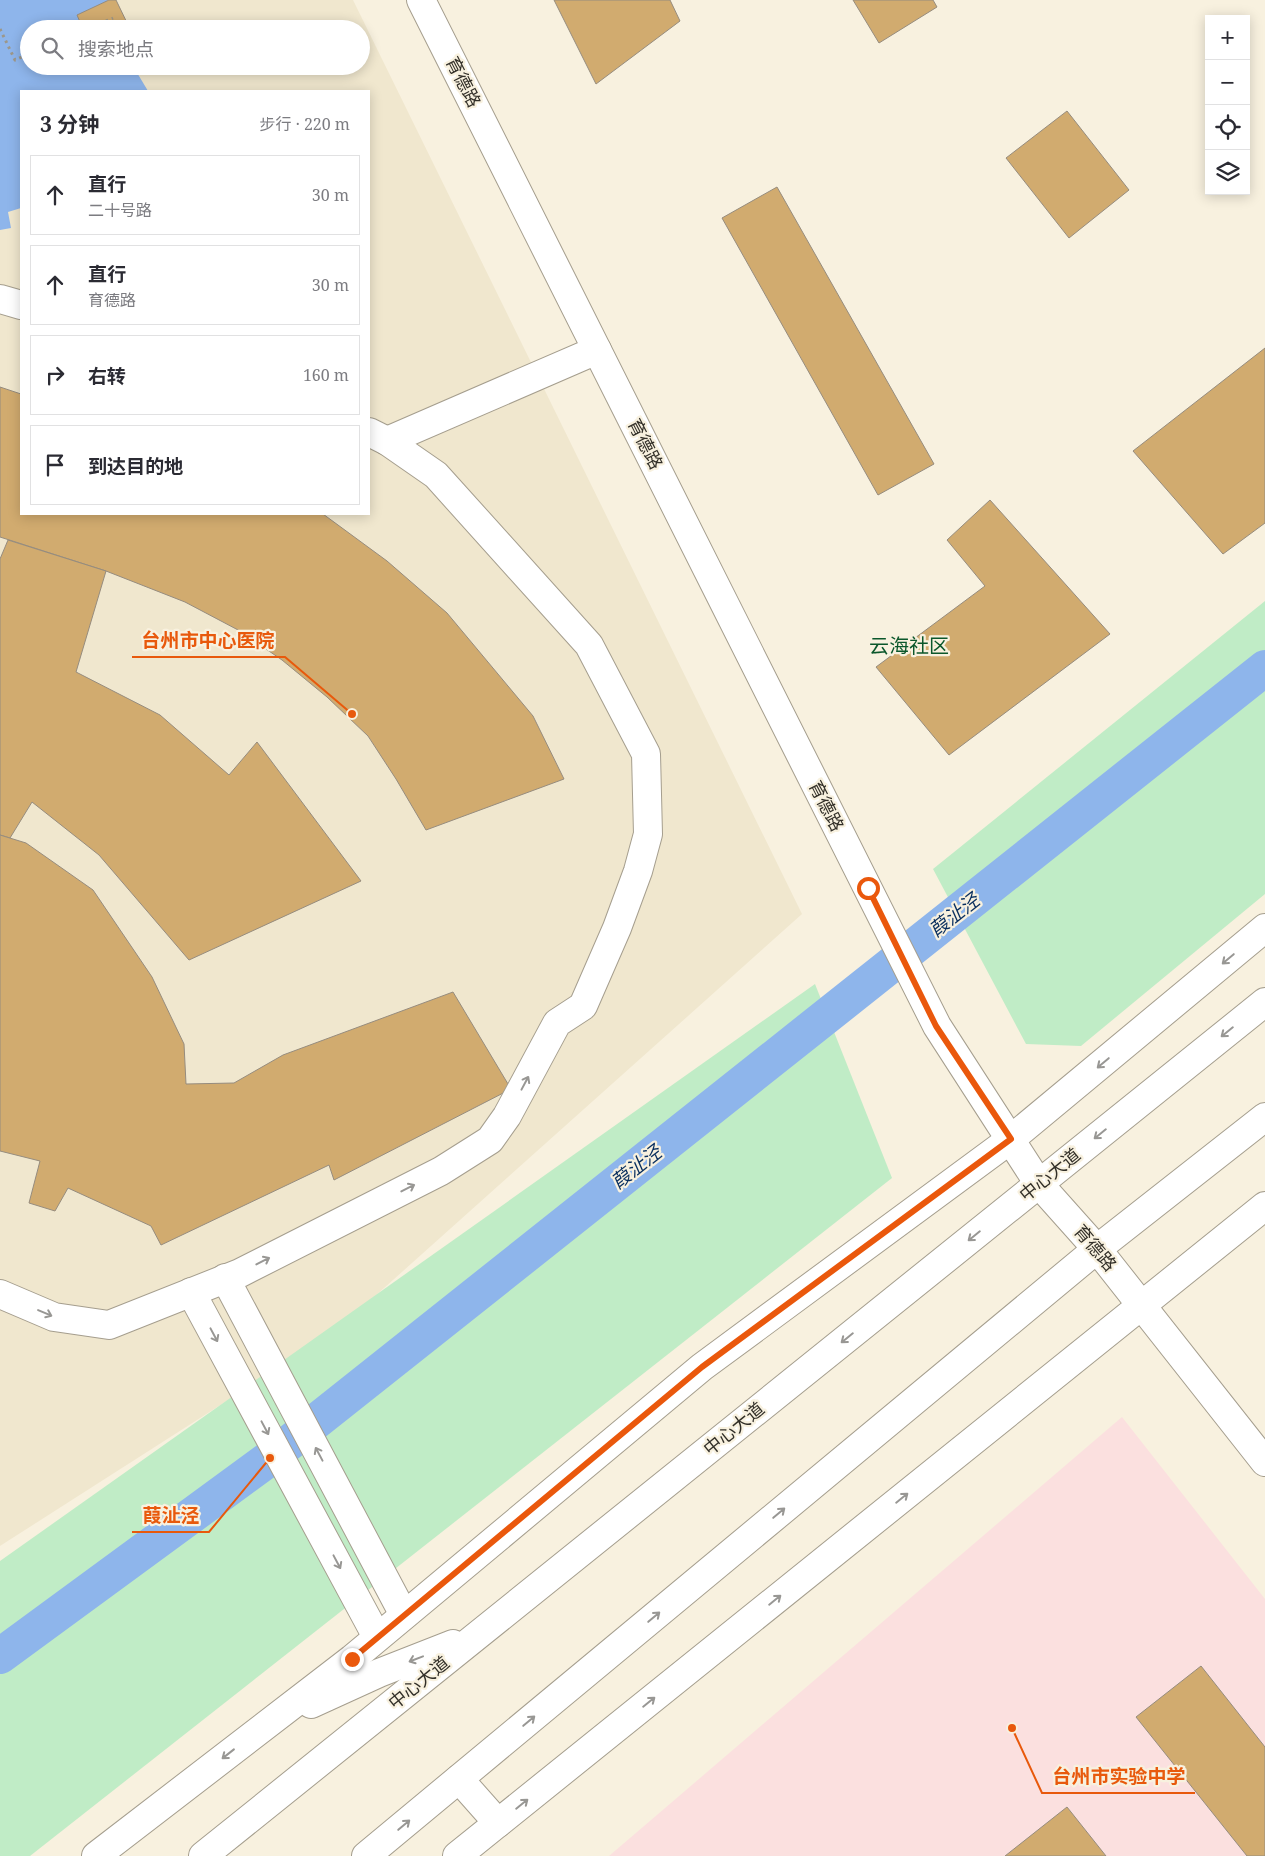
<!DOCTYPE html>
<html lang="zh">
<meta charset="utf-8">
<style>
body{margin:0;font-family:"Noto Serif","Noto Sans SC",serif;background:#f2f2f3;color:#2b2b33}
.controls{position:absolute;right:15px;top:15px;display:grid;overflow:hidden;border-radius:0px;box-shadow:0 2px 12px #0003}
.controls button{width:45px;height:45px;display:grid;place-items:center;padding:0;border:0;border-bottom:1px solid #e1e1e2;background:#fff;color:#2b2b33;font:25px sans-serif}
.stop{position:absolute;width:15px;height:15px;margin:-11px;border:4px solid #ea580c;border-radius:50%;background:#fff}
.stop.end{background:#ea580c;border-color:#fff;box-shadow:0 1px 5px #0008}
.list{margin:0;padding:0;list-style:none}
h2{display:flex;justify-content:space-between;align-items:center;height:65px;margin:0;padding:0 20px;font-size:21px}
h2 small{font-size:16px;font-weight:400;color:#7c7c81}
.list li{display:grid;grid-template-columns:32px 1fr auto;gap:15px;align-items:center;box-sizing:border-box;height:80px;margin:0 10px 10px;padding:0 10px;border:1px solid #e1e1e2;border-radius:0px}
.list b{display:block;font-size:19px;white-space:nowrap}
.list p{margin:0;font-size:16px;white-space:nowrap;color:#7c7c81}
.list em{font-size:16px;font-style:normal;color:#7c7c81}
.icon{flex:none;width:28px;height:28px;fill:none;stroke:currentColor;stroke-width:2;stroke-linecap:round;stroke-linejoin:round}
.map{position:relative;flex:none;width:1265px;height:1856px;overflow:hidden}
.search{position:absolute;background:#fff;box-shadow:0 2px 12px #0003;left:20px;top:20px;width:350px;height:55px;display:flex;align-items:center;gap:12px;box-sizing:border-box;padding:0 18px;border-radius:28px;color:#7c7c81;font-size:19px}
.panel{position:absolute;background:#fff;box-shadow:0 2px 12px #0003;left:20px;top:90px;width:350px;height:425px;border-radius:0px}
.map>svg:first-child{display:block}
</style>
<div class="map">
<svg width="1265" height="1856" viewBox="0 0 1265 1856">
<rect width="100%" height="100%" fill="#f8f1df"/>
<!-- built -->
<path fill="#f0e7ce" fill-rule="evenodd" d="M 0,0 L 353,0 L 802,914 L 336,1331 L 0,1546 ZM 29,29 L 361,29 L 361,66 L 29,66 ZM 21,91 L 369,91 L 369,514 L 21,514 Z"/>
<!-- education -->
<path fill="#fbe0df" d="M 1122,1417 L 1265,1599 L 1265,1856 L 609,1856 Z"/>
<!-- green -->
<g fill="#c0ecc6">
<path d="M 1265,601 L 1265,894 L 1081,1046 L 1026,1044 L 933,869 Z"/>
<path d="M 815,984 L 892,1178 L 30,1856 L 0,1856 L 0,1561 Z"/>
</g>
<!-- water -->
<path fill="#8eb5eb" d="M 0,0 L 107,0 L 117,29 L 29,29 L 29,66 L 133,66 L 148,91 L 21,91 L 21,208 L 8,212 L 11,228 L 0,230 Z"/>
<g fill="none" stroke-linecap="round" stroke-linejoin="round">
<!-- canal -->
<path stroke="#8eb5eb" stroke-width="36" d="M 0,1656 L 270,1458 L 1265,668"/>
</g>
<!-- building -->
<g fill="#d1ab6f" stroke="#968c7e">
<path d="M 109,0 L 116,0 L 130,29 L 83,29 L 77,15 Z"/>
<path d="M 554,0 L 670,0 L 680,21 L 596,84 Z"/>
<path d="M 853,0 L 933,0 L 937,7 L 879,43 Z"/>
<path d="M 1067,111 L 1129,190 L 1069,238 L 1006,158 Z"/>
<path d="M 777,187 L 934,464 L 878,495 L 722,218 Z"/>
<path d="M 1265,348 L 1265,523 L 1223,554 L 1133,451 Z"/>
<path d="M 0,387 L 21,394 L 21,514 L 323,514 L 387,561 L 447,613 L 533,716 L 564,779 L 426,830 L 396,779 L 368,736 L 327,697 L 282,660 L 240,631 L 185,602 L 106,571 L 0,537 Z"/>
<path d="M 990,500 L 1110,634 L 949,755 L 876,667 L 985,586 L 947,540 Z"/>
<path d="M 8,540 L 106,571 L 76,672 L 160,715 L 229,775 L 257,742 L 361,881 L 189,960 L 99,855 L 32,802 L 10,838 L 0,835 L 0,559 Z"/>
<path d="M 0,835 L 26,843 L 93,890 L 152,977 L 184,1044 L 186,1084 L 234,1083 L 283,1055 L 453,992 L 511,1089 L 334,1180 L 329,1165 L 161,1245 L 151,1226 L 68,1188 L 55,1211 L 29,1203 L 40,1161 L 0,1151 Z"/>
<path d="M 1201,1666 L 1265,1747 L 1265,1856 L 1247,1856 L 1136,1717 Z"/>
<path d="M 1067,1807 L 1106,1856 L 1005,1856 Z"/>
</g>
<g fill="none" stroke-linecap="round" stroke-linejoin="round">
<!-- minor casing -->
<g stroke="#a59e8e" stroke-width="30">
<g id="minor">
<path d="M 421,0 L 937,1026 L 1039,1184 L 1097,1249 L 1265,1462"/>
<path d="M 0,299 L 21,305"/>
<path d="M 387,441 L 597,350"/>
<path d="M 225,1278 L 404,1615"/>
<path d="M 191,1292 L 377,1637"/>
<path d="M 0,1294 L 54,1317 L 109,1325 L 240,1273 L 441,1171 L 490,1140 L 507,1116 L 557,1023 L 583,1006 L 617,928 L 638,871 L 648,834 L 646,754 L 589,645 L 436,475 L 387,441 L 369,432"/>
</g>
</g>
<!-- major casing -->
<g stroke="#a59e8e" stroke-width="30">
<g id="major">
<path d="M 311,1704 L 379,1673 L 453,1644"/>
<path d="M 459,1779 L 498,1823"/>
<path d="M 96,1856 L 352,1659 L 702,1367 L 1011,1139 L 1265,928"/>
<path d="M 203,1856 L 1265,1002"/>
<path d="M 366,1856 L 1097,1249 L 1265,1117"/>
<path d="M 457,1856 L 1265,1206"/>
</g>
</g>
<!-- path -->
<g stroke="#9c978a" stroke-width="3" stroke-dasharray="2.5 4" stroke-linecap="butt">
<path d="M 0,29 L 15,60 L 29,54"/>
<path d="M 88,29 L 113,18"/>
</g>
<!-- minor -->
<use href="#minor" stroke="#fff" stroke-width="28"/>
<!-- major -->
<use href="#major" stroke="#fff" stroke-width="28"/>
</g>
<!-- one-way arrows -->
<defs><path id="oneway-shaft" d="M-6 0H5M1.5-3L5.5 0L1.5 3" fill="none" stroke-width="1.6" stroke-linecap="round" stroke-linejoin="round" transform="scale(1.25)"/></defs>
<g stroke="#989794">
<use href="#oneway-shaft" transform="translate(1228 959) rotate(140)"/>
<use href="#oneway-shaft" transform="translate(1227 1032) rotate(141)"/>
<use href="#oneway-shaft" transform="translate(1103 1063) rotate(140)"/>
<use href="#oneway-shaft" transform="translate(525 1083) rotate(-62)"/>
<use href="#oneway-shaft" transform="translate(1100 1134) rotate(141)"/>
<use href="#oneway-shaft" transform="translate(408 1188) rotate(-27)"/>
<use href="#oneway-shaft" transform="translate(974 1236) rotate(141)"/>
<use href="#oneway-shaft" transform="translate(263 1261) rotate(-27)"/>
<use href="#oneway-shaft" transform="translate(45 1313) rotate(23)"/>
<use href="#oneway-shaft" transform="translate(214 1335) rotate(62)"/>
<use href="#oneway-shaft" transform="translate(847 1338) rotate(141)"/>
<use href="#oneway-shaft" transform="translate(265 1428) rotate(62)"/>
<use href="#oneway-shaft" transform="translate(319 1454) rotate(-118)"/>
<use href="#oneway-shaft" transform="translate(902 1498) rotate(-39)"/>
<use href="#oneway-shaft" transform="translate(779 1513) rotate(-40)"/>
<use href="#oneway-shaft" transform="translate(337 1562) rotate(62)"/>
<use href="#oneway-shaft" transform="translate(775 1600) rotate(-39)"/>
<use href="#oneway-shaft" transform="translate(654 1617) rotate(-40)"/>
<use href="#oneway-shaft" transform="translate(416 1659) rotate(159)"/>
<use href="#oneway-shaft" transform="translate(649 1702) rotate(-39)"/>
<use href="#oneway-shaft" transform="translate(529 1721) rotate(-40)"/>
<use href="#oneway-shaft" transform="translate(228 1754) rotate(142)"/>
<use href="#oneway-shaft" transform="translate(522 1804) rotate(-39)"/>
<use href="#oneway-shaft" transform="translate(404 1825) rotate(-40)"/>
</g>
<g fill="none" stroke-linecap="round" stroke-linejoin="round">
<!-- route -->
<path stroke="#ea580c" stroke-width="6" d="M 352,1659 L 702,1367 L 1011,1139 L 936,1026 L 868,888"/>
</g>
<g text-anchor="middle" stroke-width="4.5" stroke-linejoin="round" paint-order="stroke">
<!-- street labels -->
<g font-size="18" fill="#322f28" stroke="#f8f1df">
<text transform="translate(463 82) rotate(63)" y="6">育德路</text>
<text transform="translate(645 444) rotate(63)" y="6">育德路</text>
<text transform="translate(826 806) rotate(63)" y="6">育德路</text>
<text transform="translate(1050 1175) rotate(-39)" y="6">中心大道</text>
<text transform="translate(1095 1248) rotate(50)" y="6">育德路</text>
<text transform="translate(734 1429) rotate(-39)" y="6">中心大道</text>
<text transform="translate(419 1683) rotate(-39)" y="6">中心大道</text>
</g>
<!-- water labels -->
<g font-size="19" font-style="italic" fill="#082e5e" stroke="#f8f1df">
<text transform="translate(954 915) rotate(-38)" y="7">葭沚泾</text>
<text transform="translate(636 1167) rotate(-38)" y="7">葭沚泾</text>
</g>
<!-- quarter labels -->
<g font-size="20" fill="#0b572b" stroke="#f8f1df">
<text x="909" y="653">云海社区</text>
</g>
</g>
<!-- callouts -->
<path fill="none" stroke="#e8590c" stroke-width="2" d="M352 714L285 657H132M270 1458L209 1532H132M1012 1728L1042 1793H1195"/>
<g fill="#e8590c" stroke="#f8f1df" stroke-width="2">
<circle cx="352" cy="714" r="5"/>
<circle cx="270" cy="1458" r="5"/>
<circle cx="1012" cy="1728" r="5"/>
</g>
<g font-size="19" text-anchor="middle" font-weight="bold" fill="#e8590c" stroke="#f8f1df" stroke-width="4.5" stroke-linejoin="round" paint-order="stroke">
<text x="208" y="647">台州市中心医院</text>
<text x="171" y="1522">葭沚泾</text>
<text x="1119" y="1783">台州市实验中学</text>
</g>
</svg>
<div class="controls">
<button>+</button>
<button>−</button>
<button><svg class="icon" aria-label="locate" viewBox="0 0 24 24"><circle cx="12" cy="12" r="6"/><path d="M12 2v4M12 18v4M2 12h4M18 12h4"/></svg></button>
<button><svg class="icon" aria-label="layers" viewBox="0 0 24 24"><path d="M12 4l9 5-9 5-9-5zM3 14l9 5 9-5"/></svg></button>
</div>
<div class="stop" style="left:868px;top:888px"></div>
<div class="stop end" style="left:352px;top:1659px"></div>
<div class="search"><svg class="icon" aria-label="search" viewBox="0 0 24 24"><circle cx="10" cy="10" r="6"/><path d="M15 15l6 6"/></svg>搜索地点</div>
<section class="panel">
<h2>3 分钟<small>步行 · 220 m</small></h2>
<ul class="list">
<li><svg class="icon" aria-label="ahead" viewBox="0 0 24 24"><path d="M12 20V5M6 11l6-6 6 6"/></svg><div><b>直行</b><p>二十号路</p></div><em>30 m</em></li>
<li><svg class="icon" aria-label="ahead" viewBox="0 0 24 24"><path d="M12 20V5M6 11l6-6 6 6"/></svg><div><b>直行</b><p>育德路</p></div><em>30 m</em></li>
<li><svg class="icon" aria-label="right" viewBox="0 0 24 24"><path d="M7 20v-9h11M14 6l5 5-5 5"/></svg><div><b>右转</b></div><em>160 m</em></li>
<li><svg class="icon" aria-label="arrive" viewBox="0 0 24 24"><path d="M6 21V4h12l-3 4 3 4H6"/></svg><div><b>到达目的地</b></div></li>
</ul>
</section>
</div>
